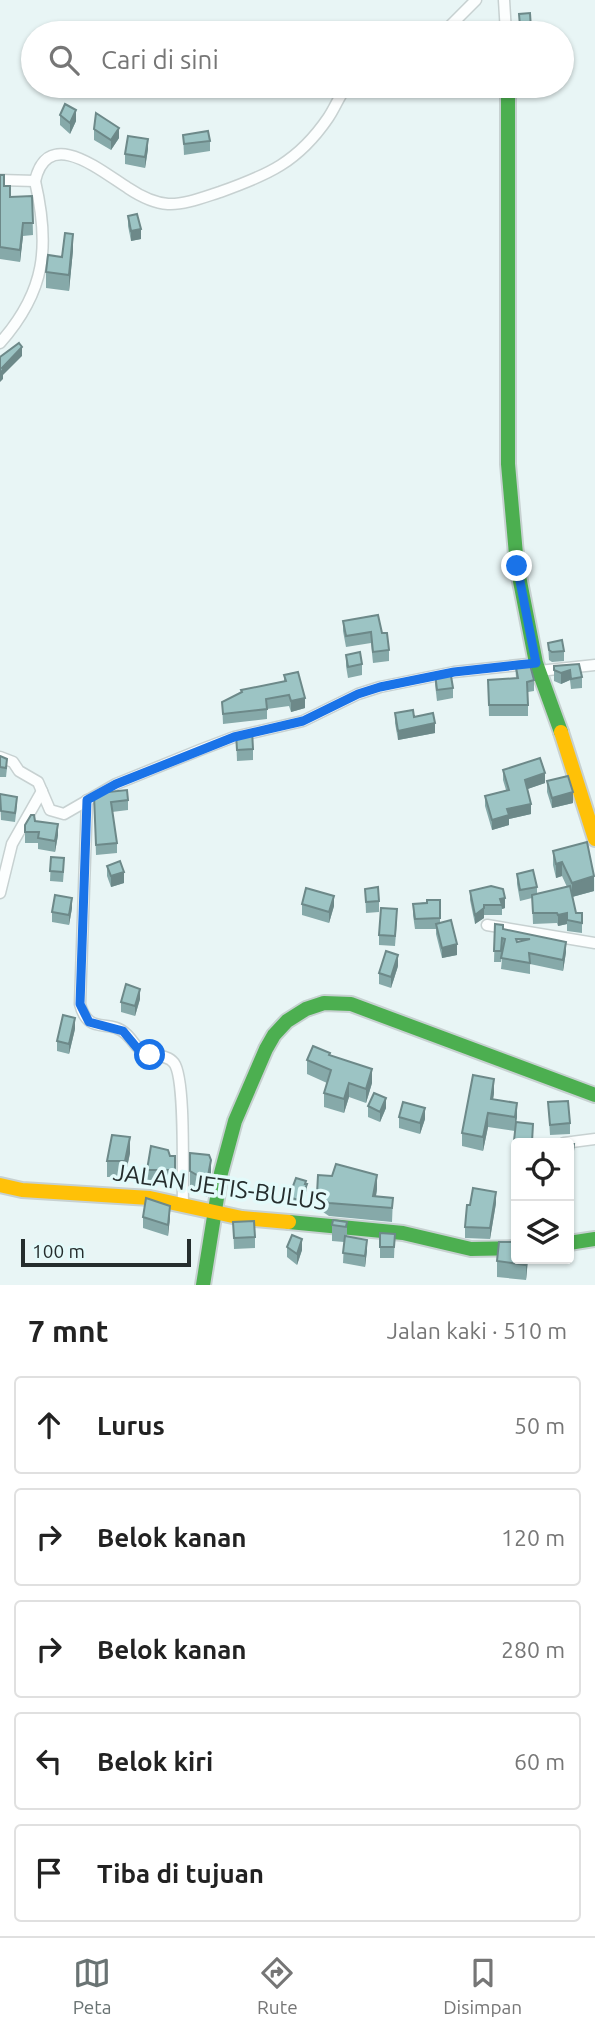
<!DOCTYPE html>
<html lang="id">
<meta charset="utf-8">
<style>
body{margin:0;font-family:Ubuntu,sans-serif;background:#f2f2f2;color:#222}
.controls{position:absolute;right:21px;bottom:21px;display:grid;overflow:hidden;border-radius:7px;box-shadow:0 2px 5px #0004}
.controls button{width:63px;height:63px;display:grid;place-items:center;padding:0;border:0;border-bottom:2px solid #e0e0e0;background:#fff;color:#222;font:35px sans-serif}
.scale{position:absolute;left:21px;bottom:18px;width:170px;box-sizing:border-box;padding-left:7px;border:4px solid #252d2d;border-top:0;font-size:19px;line-height:24px;white-space:nowrap;color:#252d2d;-webkit-text-stroke:5px #e3fafa;paint-order:stroke}
.stop{position:absolute;width:21px;height:21px;margin:-16px;border:5px solid #1a73e8;border-radius:50%;background:#fff}
.stop.end{background:#1a73e8;border-color:#fff;box-shadow:0 2px 7px #0008}
.list{margin:0;padding:0;list-style:none}
h2{display:flex;justify-content:space-between;align-items:center;height:91px;margin:0;padding:0 28px;font-size:30px}
h2 small{font-size:23px;font-weight:400;color:#767676}
.list li{display:grid;grid-template-columns:46px 1fr auto;gap:21px;align-items:center;box-sizing:border-box;height:98px;margin:0 14px 14px;padding:0 14px;border:2px solid #e0e0e0;border-radius:7px}
.list b{display:block;font-size:26px;white-space:nowrap}
.list em{font-size:23px;font-style:normal;color:#767676}
.icon{flex:none;width:38px;height:38px;fill:none;stroke:currentColor;stroke-width:2;stroke-linecap:round;stroke-linejoin:round}
.map{position:relative;flex:none;width:595px;height:1285px;overflow:hidden}
.search{position:absolute;background:#fff;box-shadow:0 2px 5px #0004;left:21px;right:21px;top:21px;height:77px;display:flex;align-items:center;gap:18px;box-sizing:border-box;padding:0 24px;border-radius:38px;color:#767676;font-size:26px}
.sheet{height:651px;background:#fff}
nav{display:flex;justify-content:space-around;align-items:center;box-sizing:border-box;height:98px;border-top:2px solid #e0e0e0;background:#fff;font-size:19px;color:#767676}
nav a{display:grid;justify-items:center;gap:4px}
nav .on{color:#697373}
.map>svg:first-child{display:block}
</style>
<div class="map">
<svg width="595" height="1285" viewBox="0 0 595 1285">
<rect width="100%" height="100%" fill="#e8f5f5"/>
<g fill="none" stroke-linecap="round" stroke-linejoin="round">
<!-- street casing -->
<g stroke="#c7d1d1" stroke-width="13">
<g id="street">
<path d="M 504,0 L 506,33"/>
<path d="M 443,33 L 476,0"/>
<path d="M 0,180 L 35,181 C 48,125 102,172 128,188 C 140,196 154,203 168,204 C 184,205 204,197 220,192 C 268,175 298,162 328,118 C 335,108 339,96 347,86"/>
<path d="M 0,343 C 46,291 50,246 35,181"/>
<path d="M 539,671 L 595,665"/>
<path d="M 0,757 L 13,762 L 19,771 L 38,782 L 50,810 L 64,814 L 116,784 L 200,750 L 234,737 L 303,721 L 358,694 L 380,687 L 454,672 L 528,664"/>
<path d="M 87,800 L 80,1004 C 88,1036 109,1018 126,1034 C 133,1040 136,1049 145,1053 C 154,1057 167,1054 174,1063 C 186,1079 182,1179 183,1204"/>
<path d="M 0,893 L 12,844 L 42,791"/>
<path d="M 487,925 L 595,943"/>
<path d="M 564,1143 L 595,1139"/>
</g>
</g>
<!-- fast casing -->
<g stroke="#c7d1d1" stroke-width="18">
<g id="fast">
<path d="M 508,86 L 508,464 L 517,566 L 536,663 L 561,732"/>
<path d="M 289,1222 L 403,1233 L 471,1249 L 516,1248"/>
<path d="M 569,1243 L 595,1239"/>
<path d="M 203,1285 L 221,1173 L 235,1121 L 266,1049 L 274,1035 L 287,1021 L 306,1009 L 324,1003 L 351,1004 L 595,1095"/>
</g>
</g>
<!-- slow casing -->
<g stroke="#c7d1d1" stroke-width="18">
<g id="slow">
<path d="M 561,732 L 595,839"/>
<path d="M 0,1185 L 22,1190 L 150,1198 L 242,1218 L 289,1222"/>
</g>
</g>
<!-- street -->
<use href="#street" stroke="#fcfefe" stroke-width="10"/>
<!-- fast -->
<use href="#fast" stroke="#4caf50" stroke-width="14"/>
<!-- slow -->
<use href="#slow" stroke="#ffc107" stroke-width="14"/>
</g>
<!-- wall -->
<g fill="#86a9a9" fill-rule="evenodd">
<path d="M 530,13 L 531,33 L 519,33 L 519,14 Z"/>
<path d="M 60,115 L 76,121 L 70,134 L 60,125 Z"/>
<path d="M 94,129 L 119,138 L 111,150 L 94,140 Z"/>
<path d="M 183,135 L 210,141 L 210,151 L 184,155 Z"/>
<path d="M 148,149 L 145,168 L 125,164 L 125,154 Z"/>
<path d="M 0,175 L 4,186 L 10,197 L 32,196 L 33,235 L 23,236 L 20,262 L 0,259 Z"/>
<path d="M 128,216 L 141,239 L 131,241 L 128,226 Z"/>
<path d="M 73,250 L 69,291 L 46,288 L 46,272 L 62,257 Z"/>
<path d="M 343,621 L 382,633 L 389,650 L 389,661 L 373,663 L 371,643 L 346,647 L 343,631 Z"/>
<path d="M 548,643 L 564,651 L 564,661 L 552,662 L 549,660 Z"/>
<path d="M 346,655 L 362,664 L 362,675 L 348,678 L 346,666 Z"/>
<path d="M 515,662 L 534,680 L 534,691 L 528,692 L 528,716 L 489,716 L 488,680 L 516,678 Z"/>
<path d="M 554,666 L 582,677 L 582,688 L 571,689 L 570,680 L 561,684 L 554,681 Z"/>
<path d="M 435,673 L 453,688 L 453,698 L 437,701 L 435,684 Z"/>
<path d="M 284,675 L 305,708 L 291,712 L 289,706 L 267,709 L 267,719 L 223,724 L 222,702 L 284,682 Z"/>
<path d="M 395,713 L 414,717 L 435,733 L 398,740 L 395,723 Z"/>
<path d="M 236,734 L 253,749 L 253,760 L 237,761 Z"/>
<path d="M 0,756 L 7,768 L 6,777 L 0,777 Z"/>
<path d="M 503,770 L 545,783 L 527,789 L 531,814 L 509,819 L 509,825 L 492,830 L 485,806 L 485,796 L 506,790 L 503,780 Z"/>
<path d="M 547,781 L 573,803 L 552,808 L 547,792 Z"/>
<path d="M 109,792 L 128,800 L 128,810 L 112,812 L 117,843 L 117,853 L 96,855 L 94,795 Z"/>
<path d="M 0,794 L 17,806 L 15,822 L 1,820 Z"/>
<path d="M 35,821 L 58,835 L 55,852 L 38,849 L 38,843 L 25,843 L 25,825 Z"/>
<path d="M 553,851 L 594,891 L 572,897 L 576,913 L 582,913 L 582,933 L 567,931 L 567,924 L 558,926 L 557,923 L 533,924 L 532,898 L 520,901 L 517,884 L 517,874 L 537,887 L 537,894 L 567,887 L 562,876 L 556,878 L 553,865 Z"/>
<path d="M 51,857 L 64,869 L 63,882 L 50,881 Z"/>
<path d="M 107,866 L 124,883 L 111,887 L 107,876 Z"/>
<path d="M 491,886 L 505,908 L 502,909 L 502,915 L 484,915 L 484,918 L 475,924 L 470,900 L 470,891 Z"/>
<path d="M 365,889 L 379,901 L 379,912 L 366,913 Z"/>
<path d="M 440,900 L 440,922 L 457,955 L 442,958 L 436,934 L 436,929 L 415,929 L 413,915 L 413,904 Z"/>
<path d="M 302,904 L 334,906 L 329,923 L 302,915 Z"/>
<path d="M 72,908 L 69,925 L 52,922 L 52,912 Z"/>
<path d="M 397,920 L 395,946 L 379,945 L 379,935 Z"/>
<path d="M 495,924 L 503,929 L 566,952 L 563,971 L 530,964 L 530,974 L 501,969 L 503,949 L 501,962 L 494,962 ZM 516,939 L 530,939 L 517,942 Z"/>
<path d="M 398,966 L 391,988 L 379,984 L 379,973 Z"/>
<path d="M 140,999 L 135,1016 L 121,1012 L 121,1002 Z"/>
<path d="M 75,1029 L 69,1054 L 57,1051 L 57,1041 Z"/>
<path d="M 307,1060 L 372,1083 L 366,1103 L 349,1097 L 344,1113 L 324,1107 L 324,1093 L 327,1083 L 307,1074 Z"/>
<path d="M 494,1093 L 493,1099 L 517,1117 L 516,1122 L 533,1143 L 516,1143 L 516,1152 L 514,1152 L 515,1131 L 488,1127 L 483,1151 L 462,1146 L 462,1133 Z"/>
<path d="M 548,1102 L 570,1123 L 570,1134 L 550,1135 Z"/>
<path d="M 368,1106 L 386,1108 L 380,1122 L 368,1117 Z"/>
<path d="M 399,1117 L 425,1119 L 420,1134 L 399,1128 Z"/>
<path d="M 569,1144 L 574,1144 L 573,1156 L 569,1157 Z"/>
<path d="M 130,1153 L 125,1177 L 107,1177 L 107,1161 Z"/>
<path d="M 190,1153 L 211,1176 L 207,1197 L 190,1187 Z"/>
<path d="M 170,1156 L 175,1156 L 175,1188 L 168,1186 L 168,1180 L 147,1180 L 147,1170 Z"/>
<path d="M 318,1175 L 377,1189 L 376,1196 L 393,1198 L 392,1222 L 329,1216 L 317,1208 Z"/>
<path d="M 306,1184 L 307,1189 L 301,1206 L 289,1202 L 289,1197 Z"/>
<path d="M 496,1203 L 490,1239 L 465,1238 L 465,1227 Z"/>
<path d="M 143,1217 L 170,1217 L 168,1236 L 143,1228 Z"/>
<path d="M 233,1222 L 255,1237 L 255,1248 L 234,1249 Z"/>
<path d="M 347,1222 L 347,1236 L 367,1250 L 365,1267 L 343,1263 L 344,1242 L 332,1241 L 332,1225 Z"/>
<path d="M 380,1233 L 395,1234 L 394,1258 L 380,1258 Z"/>
<path d="M 287,1247 L 302,1250 L 297,1265 L 287,1257 Z"/>
<path d="M 528,1259 L 526,1280 L 497,1277 L 497,1261 Z"/>
</g>
<!-- shaded-wall -->
<g fill="#6d8989">
<path d="M 76,110 L 76,121 L 70,134 L 70,123 Z"/>
<path d="M 119,128 L 119,138 L 111,150 L 111,140 Z"/>
<path d="M 148,139 L 148,149 L 145,168 L 145,157 Z"/>
<path d="M 23,223 L 23,236 L 20,262 L 20,250 Z"/>
<path d="M 141,229 L 141,239 L 131,241 L 131,231 Z"/>
<path d="M 73,234 L 73,250 L 69,291 L 69,275 Z"/>
<path d="M 22,347 L 22,356 L 3,375 L 3,379 L 0,382 L 0,373 L 2,368 Z"/>
<path d="M 570,670 L 570,680 L 561,684 L 561,673 Z"/>
<path d="M 305,698 L 305,708 L 291,712 L 291,701 Z"/>
<path d="M 435,723 L 435,733 L 398,740 L 398,731 Z"/>
<path d="M 545,773 L 545,783 L 525,790 L 525,780 Z"/>
<path d="M 573,792 L 573,803 L 552,808 L 552,798 Z"/>
<path d="M 531,804 L 531,814 L 509,819 L 509,825 L 492,830 L 492,820 L 507,809 Z"/>
<path d="M 58,824 L 58,835 L 55,852 L 55,841 Z"/>
<path d="M 562,862 L 562,876 L 556,878 L 556,864 Z"/>
<path d="M 124,872 L 124,883 L 111,887 L 111,876 Z"/>
<path d="M 594,876 L 594,891 L 572,897 L 572,883 Z"/>
<path d="M 334,896 L 334,906 L 329,923 L 329,912 Z"/>
<path d="M 72,898 L 72,908 L 69,925 L 69,915 Z"/>
<path d="M 505,898 L 505,908 L 502,909 L 500,899 Z"/>
<path d="M 484,908 L 484,918 L 475,924 L 475,915 Z"/>
<path d="M 567,913 L 567,924 L 558,926 L 558,915 Z"/>
<path d="M 566,942 L 566,952 L 563,971 L 563,960 Z"/>
<path d="M 457,944 L 457,955 L 442,958 L 442,948 Z"/>
<path d="M 398,955 L 398,966 L 391,988 L 391,977 Z"/>
<path d="M 140,989 L 140,999 L 135,1016 L 135,1006 Z"/>
<path d="M 75,1018 L 75,1029 L 69,1054 L 69,1044 Z"/>
<path d="M 372,1069 L 372,1083 L 366,1103 L 366,1089 Z"/>
<path d="M 494,1079 L 494,1093 L 491,1113 L 491,1099 Z"/>
<path d="M 349,1083 L 349,1097 L 344,1113 L 344,1099 Z"/>
<path d="M 386,1098 L 386,1108 L 380,1122 L 380,1112 Z"/>
<path d="M 517,1103 L 517,1117 L 515,1131 L 515,1117 Z"/>
<path d="M 425,1108 L 425,1119 L 420,1134 L 420,1123 Z"/>
<path d="M 488,1113 L 488,1127 L 483,1151 L 483,1137 Z"/>
<path d="M 130,1137 L 130,1153 L 125,1177 L 125,1161 Z"/>
<path d="M 211,1160 L 211,1176 L 207,1197 L 207,1181 Z"/>
<path d="M 377,1175 L 377,1189 L 374,1207 L 373,1196 Z"/>
<path d="M 307,1184 L 307,1189 L 301,1206 L 301,1201 Z"/>
<path d="M 496,1192 L 496,1203 L 490,1239 L 490,1228 Z"/>
<path d="M 170,1206 L 170,1217 L 168,1236 L 168,1225 Z"/>
<path d="M 302,1239 L 302,1250 L 297,1265 L 297,1254 Z"/>
<path d="M 367,1240 L 367,1250 L 365,1267 L 365,1256 Z"/>
<path d="M 526,1259 L 528,1259 L 526,1280 Z"/>
</g>
<!-- building -->
<g fill="#9cc4c4" stroke="#6d8989" stroke-width="2" fill-rule="evenodd">
<path d="M 530,13 L 531,29 L 520,26 L 519,14 Z"/>
<path d="M 65,104 L 76,110 L 70,123 L 60,115 Z"/>
<path d="M 96,113 L 119,128 L 111,140 L 94,129 Z"/>
<path d="M 208,131 L 210,141 L 184,144 L 183,135 Z"/>
<path d="M 128,136 L 148,139 L 145,157 L 125,154 Z"/>
<path d="M 0,175 L 4,175 L 4,186 L 10,186 L 10,197 L 32,196 L 33,223 L 23,223 L 20,250 L 0,247 Z"/>
<path d="M 137,214 L 141,229 L 131,231 L 128,216 Z"/>
<path d="M 65,233 L 73,234 L 69,275 L 46,272 L 48,255 L 62,257 Z"/>
<path d="M 19,343 L 22,347 L 2,368 L 3,370 L 0,373 L 0,357 Z"/>
<path d="M 378,615 L 382,633 L 387,633 L 389,650 L 373,652 L 371,632 L 346,636 L 343,621 Z"/>
<path d="M 562,640 L 564,651 L 552,652 L 549,650 L 548,643 Z"/>
<path d="M 360,652 L 362,664 L 348,667 L 346,655 Z"/>
<path d="M 529,661 L 534,680 L 527,682 L 528,705 L 489,705 L 488,680 L 518,678 L 515,662 Z"/>
<path d="M 579,664 L 582,677 L 571,679 L 570,670 L 561,673 L 554,670 L 554,666 Z"/>
<path d="M 450,670 L 453,688 L 437,690 L 435,673 Z"/>
<path d="M 298,672 L 305,698 L 291,701 L 289,695 L 266,699 L 267,709 L 223,714 L 222,702 L 242,692 L 241,690 L 286,681 L 284,675 Z"/>
<path d="M 413,710 L 414,717 L 433,713 L 435,723 L 398,731 L 395,713 Z"/>
<path d="M 252,730 L 253,749 L 237,750 L 236,734 Z"/>
<path d="M 0,756 L 7,759 L 6,768 L 0,767 Z"/>
<path d="M 540,758 L 545,773 L 525,780 L 531,804 L 507,809 L 509,815 L 492,820 L 485,796 L 509,790 L 503,770 Z"/>
<path d="M 568,776 L 573,792 L 552,798 L 547,781 Z"/>
<path d="M 109,787 L 109,792 L 127,790 L 128,800 L 111,802 L 117,843 L 96,845 L 94,795 Z"/>
<path d="M 0,794 L 17,797 L 15,813 L 1,811 Z"/>
<path d="M 31,815 L 34,815 L 35,821 L 58,824 L 55,841 L 38,838 L 39,832 L 25,832 L 25,825 Z"/>
<path d="M 587,842 L 594,876 L 572,883 L 562,862 L 556,864 L 553,851 Z"/>
<path d="M 51,857 L 64,858 L 63,872 L 50,871 Z"/>
<path d="M 120,861 L 124,872 L 111,876 L 107,866 Z"/>
<path d="M 533,870 L 537,887 L 520,890 L 517,874 Z"/>
<path d="M 491,886 L 503,889 L 505,898 L 500,899 L 502,905 L 484,905 L 484,908 L 475,915 L 470,891 Z"/>
<path d="M 570,886 L 576,913 L 582,913 L 582,923 L 567,920 L 567,913 L 558,915 L 557,913 L 533,913 L 532,895 Z"/>
<path d="M 378,887 L 379,901 L 366,902 L 365,889 Z"/>
<path d="M 306,888 L 334,896 L 329,912 L 302,904 Z"/>
<path d="M 55,895 L 72,898 L 69,915 L 52,912 Z"/>
<path d="M 427,900 L 440,900 L 440,918 L 415,919 L 413,904 L 427,903 Z"/>
<path d="M 381,908 L 397,909 L 395,936 L 379,935 Z"/>
<path d="M 451,920 L 457,944 L 442,948 L 436,924 Z"/>
<path d="M 495,924 L 503,925 L 503,929 L 566,942 L 563,960 L 529,953 L 530,963 L 501,958 L 505,939 L 502,938 L 501,951 L 494,951 ZM 516,939 L 530,939 L 517,942 Z"/>
<path d="M 386,951 L 398,955 L 391,977 L 379,973 Z"/>
<path d="M 126,984 L 140,989 L 135,1006 L 121,1002 Z"/>
<path d="M 63,1015 L 75,1018 L 69,1044 L 57,1041 Z"/>
<path d="M 313,1046 L 330,1053 L 329,1055 L 372,1069 L 366,1089 L 349,1083 L 344,1099 L 324,1093 L 331,1070 L 307,1060 Z"/>
<path d="M 473,1075 L 494,1079 L 491,1099 L 517,1103 L 515,1117 L 488,1113 L 483,1137 L 462,1133 Z"/>
<path d="M 374,1093 L 386,1098 L 380,1112 L 368,1106 Z"/>
<path d="M 568,1101 L 570,1123 L 550,1125 L 548,1102 Z"/>
<path d="M 403,1102 L 425,1108 L 420,1123 L 399,1117 Z"/>
<path d="M 516,1122 L 533,1124 L 532,1142 L 514,1141 Z"/>
<path d="M 112,1135 L 130,1137 L 125,1161 L 107,1161 Z"/>
<path d="M 569,1144 L 574,1144 L 573,1151 L 569,1152 Z"/>
<path d="M 151,1146 L 168,1150 L 170,1156 L 175,1156 L 175,1177 L 168,1175 L 169,1170 L 147,1170 Z"/>
<path d="M 190,1153 L 209,1155 L 211,1160 L 207,1181 L 190,1171 Z"/>
<path d="M 336,1164 L 377,1175 L 373,1196 L 393,1198 L 392,1208 L 329,1203 L 317,1194 L 318,1175 L 332,1176 Z"/>
<path d="M 296,1178 L 306,1181 L 305,1184 L 307,1184 L 301,1201 L 289,1197 Z"/>
<path d="M 473,1188 L 496,1192 L 490,1228 L 465,1227 L 467,1205 L 470,1205 Z"/>
<path d="M 146,1198 L 170,1206 L 168,1225 L 143,1217 Z"/>
<path d="M 333,1220 L 347,1222 L 346,1227 L 332,1225 Z"/>
<path d="M 254,1221 L 255,1237 L 234,1238 L 233,1222 Z"/>
<path d="M 380,1233 L 395,1234 L 394,1247 L 380,1247 Z"/>
<path d="M 292,1235 L 302,1239 L 297,1254 L 287,1247 Z"/>
<path d="M 345,1236 L 367,1240 L 365,1256 L 343,1253 Z"/>
<path d="M 499,1242 L 516,1242 L 516,1259 L 526,1259 L 526,1265 L 497,1261 Z"/>
</g>
<g fill="none" stroke-linecap="round" stroke-linejoin="round">
<!-- route -->
<path stroke="#1a73e8" stroke-width="9" d="M 150,1055 L 137,1048 L 123,1031 L 89,1022 L 80,1004 L 87,800 L 116,784 L 234,737 L 303,721 L 358,694 L 380,687 L 454,672 L 536,663 L 517,566"/>
</g>
<g text-anchor="middle" stroke-width="7" stroke-linejoin="round" paint-order="stroke">
<!-- street labels -->
<g font-size="24" fill="#252d2d" stroke="#e3fafa">
<text transform="translate(220 1187) rotate(8)" y="8">JALAN JETIS-BULUS</text>
</g>
</g>
</svg>
<div class="controls">
<button><svg class="icon" aria-label="locate" viewBox="0 0 24 24"><circle cx="12" cy="12" r="6"/><path d="M12 2v4M12 18v4M2 12h4M18 12h4"/></svg></button>
<button><svg class="icon" aria-label="layers" viewBox="0 0 24 24"><path d="M12 4l9 5-9 5-9-5zM3 14l9 5 9-5"/></svg></button>
</div>
<div class="scale">100 m</div>
<div class="stop" style="left:150px;top:1055px"></div>
<div class="stop end" style="left:517px;top:566px"></div>
<div class="search"><svg class="icon" aria-label="search" viewBox="0 0 24 24"><circle cx="10" cy="10" r="6"/><path d="M15 15l6 6"/></svg>Cari di sini</div>
</div>
<section class="sheet">
<h2>7 mnt<small>Jalan kaki · 510 m</small></h2>
<ul class="list">
<li><svg class="icon" aria-label="ahead" viewBox="0 0 24 24"><path d="M12 20V5M6 11l6-6 6 6"/></svg><div><b>Lurus</b></div><em>50 m</em></li>
<li><svg class="icon" aria-label="right" viewBox="0 0 24 24"><path d="M7 20v-9h11M14 6l5 5-5 5"/></svg><div><b>Belok kanan</b></div><em>120 m</em></li>
<li><svg class="icon" aria-label="right" viewBox="0 0 24 24"><path d="M7 20v-9h11M14 6l5 5-5 5"/></svg><div><b>Belok kanan</b></div><em>280 m</em></li>
<li><svg class="icon" aria-label="left" viewBox="0 0 24 24"><path d="M17 20v-9H6M10 6l-5 5 5 5"/></svg><div><b>Belok kiri</b></div><em>60 m</em></li>
<li><svg class="icon" aria-label="arrive" viewBox="0 0 24 24"><path d="M6 21V4h12l-3 4 3 4H6"/></svg><div><b>Tiba di tujuan</b></div></li>
</ul>
</section>
<nav>
<a class="on"><svg class="icon" aria-label="map" viewBox="0 0 24 24"><path d="M3 6l6-2 6 2 6-2v14l-6 2-6-2-6 2zM9 4v14M15 6v14"/></svg>Peta</a>
<a><svg class="icon" aria-label="directions" viewBox="0 0 24 24"><path d="M12 3l9 9-9 9-9-9zM9 14v-3h6M13 9l2 2-2 2"/></svg>Rute</a>
<a><svg class="icon" aria-label="saved" viewBox="0 0 24 24"><path d="M7 4h10v16l-5-4-5 4z"/></svg>Disimpan</a>
</nav>
